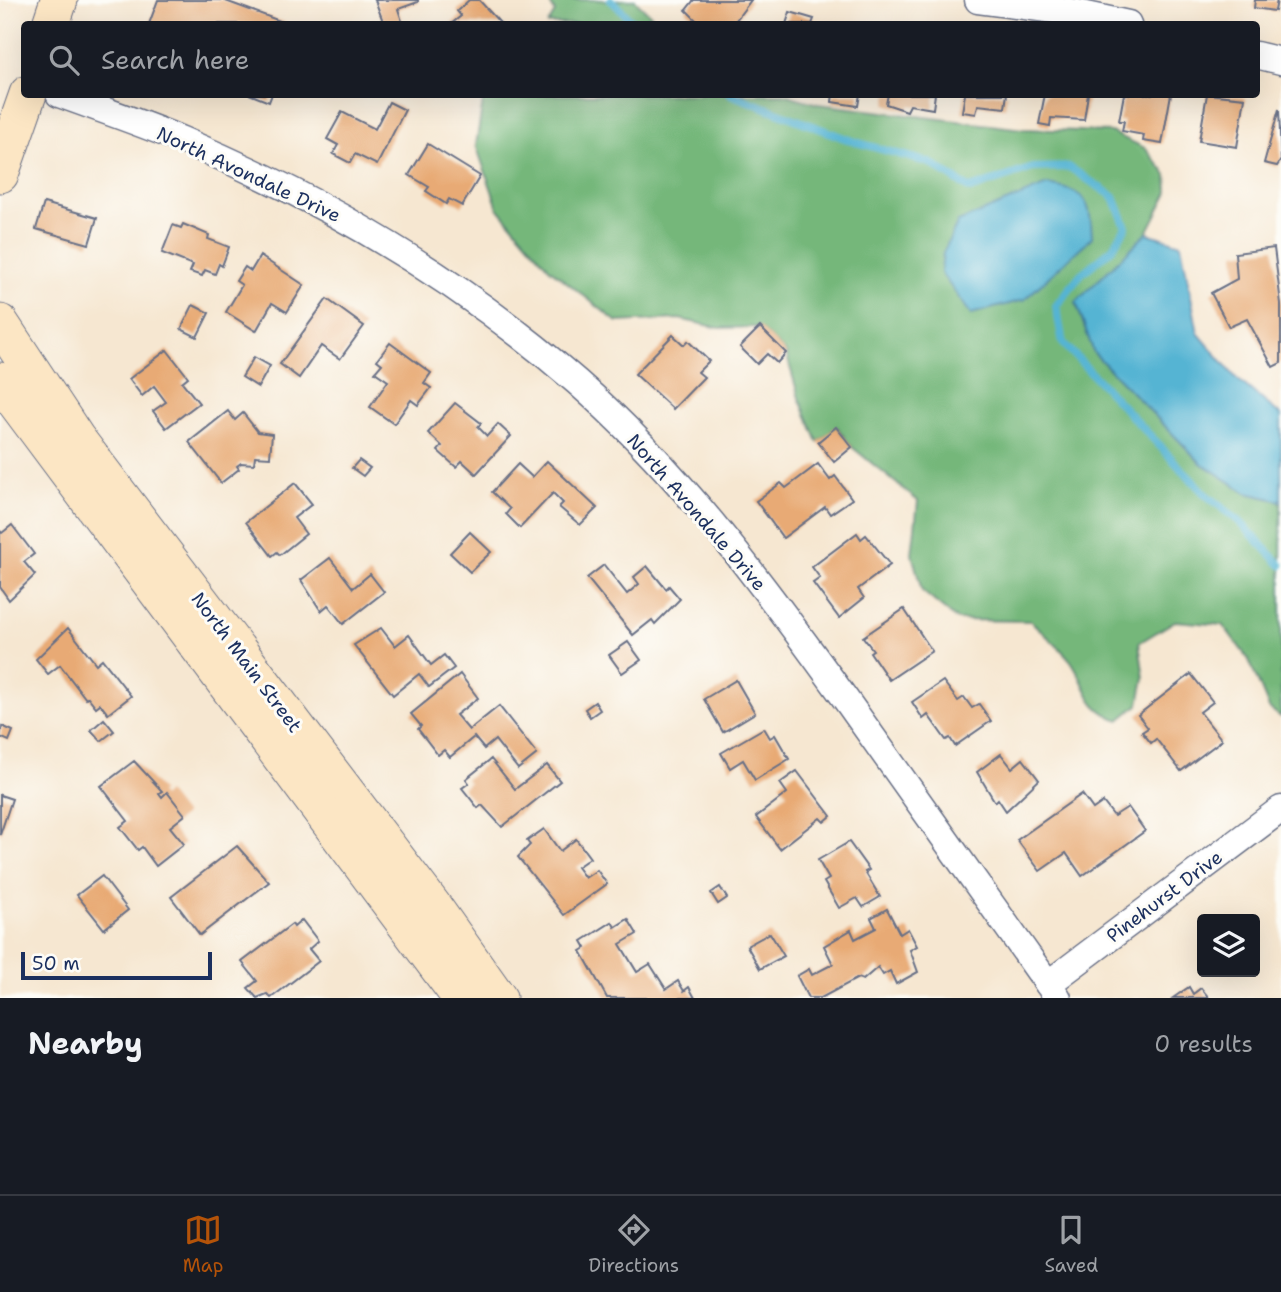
<!DOCTYPE html>
<style>
body{margin:0;font-family:"Shantell Sans",sans-serif;background:#242831;color:#f1f3f6}
.controls{position:absolute;right:21px;bottom:21px;display:grid;overflow:hidden;border-radius:7px;box-shadow:0 7px 28px #0002}
.controls button{width:63px;height:63px;display:grid;place-items:center;padding:0;border:0;border-bottom:2px solid #363941;background:#171b24;color:#f1f3f6;font:35px sans-serif}
.scale{position:absolute;left:21px;bottom:18px;width:191px;box-sizing:border-box;padding-left:7px;border:4px solid #1b2f5e;border-top:0;font-size:19px;line-height:24px;white-space:nowrap;color:#1b2f5e;-webkit-text-stroke:5px #fdfcf7;paint-order:stroke}
.list{margin:0;padding:0;list-style:none}
h2{display:flex;justify-content:space-between;align-items:center;height:91px;margin:0;padding:0 28px;font-size:30px}
h2 small{font-size:23px;font-weight:400;color:#9ea1a6}
.icon{flex:none;width:38px;height:38px;fill:none;stroke:currentColor;stroke-width:2;stroke-linecap:round;stroke-linejoin:round}
.map{position:relative;flex:none;width:1281px;height:998px;overflow:hidden}
.search{position:absolute;background:#171b24;box-shadow:0 7px 28px #0002;left:21px;right:21px;top:21px;height:77px;display:flex;align-items:center;gap:18px;box-sizing:border-box;padding:0 24px;border-radius:7px;color:#9ea1a6;font-size:26px}
.sheet{height:196px;background:#171b24}
nav{display:flex;justify-content:space-around;align-items:center;box-sizing:border-box;height:98px;border-top:2px solid #363941;background:#171b24;font-size:19px;color:#9ea1a6}
nav a{display:grid;justify-items:center;gap:4px}
nav .on{color:#b45309}
.map>svg:first-child{display:block}
</style>
<div class="map">
<svg width="1281" height="998" viewBox="0 0 1281 998">
<rect width="100%" height="100%" fill="#fdfcf7"/>
<filter id="ink" filterUnits="userSpaceOnUse"><feTurbulence type="fractalNoise" baseFrequency=".0143" numOctaves="2"/><feDisplacementMap in="SourceGraphic" scale="14" xChannelSelector="R" yChannelSelector="G"/><feConvolveMatrix kernelMatrix="1 2 1 2 8 2 1 2 1" color-interpolation-filters="sRGB"/></filter>
<filter id="wash" filterUnits="userSpaceOnUse"><feTurbulence type="fractalNoise" baseFrequency=".00686" numOctaves="4" result="noise"/><feDisplacementMap in="SourceGraphic" scale="28" xChannelSelector="R" yChannelSelector="G"/><feGaussianBlur stdDeviation="1.57" result="paint"/><feColorMatrix in="noise" values="0 0 0 0 0 0 0 0 0 0 0 0 0 0 0 0 0 1.4 0 .05"/><feComposite in="paint" operator="in"/></filter>
<g filter="url(#wash)">
<rect width="100%" height="100%" fill="#f6e7d1"/>
<!-- forest -->
<g fill="#74b77a" stroke="#48736c" stroke-width="2">
<path d="M 548,0 L 635,0 L 660,24 L 548,24 L 555,12 Z"/>
<path d="M 784,94 L 818,104 L 1023,129 L 1111,132 L 1145,148 L 1167,175 L 1168,192 L 1147,233 L 1076,303 L 1094,353 L 1201,463 L 1247,493 L 1281,501 L 1281,717 L 1269,708 L 1249,660 L 1223,625 L 1175,621 L 1139,643 L 1144,678 L 1139,704 L 1119,720 C 1084,707 1089,687 1071,661 C 1060,647 1044,634 1031,621 L 957,620 L 922,591 L 912,554 L 918,501 L 852,447 L 837,427 L 818,442 L 799,398 L 786,353 L 759,327 L 720,328 L 679,319 L 617,322 L 549,268 L 498,208 L 476,145 L 484,95 Z"/>
</g>
<!-- water -->
<g fill="#55b4d3" stroke="#387298" stroke-width="2">
<path d="M 1047,185 C 1086,191 1090,199 1092,237 L 1024,300 L 971,314 L 941,273 L 943,253 L 958,222 Z"/>
<path d="M 1147,233 L 1181,244 L 1198,333 L 1236,378 L 1281,415 L 1281,501 L 1247,493 L 1201,463 L 1094,353 L 1076,302 Z"/>
</g>
<g fill="none" stroke-linecap="round" stroke-linejoin="round">
<!-- stream -->
<g stroke="#55b4d3" stroke-width="8">
<path d="M 611,0 L 635,24"/>
<path d="M 730,94 L 852,141 L 930,163 L 970,189 L 1033,168 L 1069,167 L 1114,197 L 1126,227 L 1112,249 L 1081,274 L 1056,306 L 1063,343 L 1205,494 L 1240,522 L 1281,565"/>
</g>
</g>
<g id="blocks">
<!-- building -->
<g fill="#e8aa74">
<path d="M 158,0 L 223,0 L 288,24 L 149,24 Z"/>
<path d="M 375,0 L 418,0 L 418,2 L 398,9 L 403,24 L 384,24 Z"/>
<path d="M 469,0 L 479,0 L 501,24 L 451,24 L 461,16 L 457,11 Z"/>
<path d="M 694,0 L 751,0 L 733,24 L 700,24 L 686,10 Z"/>
<path d="M 1255,0 L 1277,0 L 1275,11 L 1254,8 Z"/>
<path d="M 790,12 L 814,19 L 812,24 L 786,24 Z"/>
<path d="M 249,94 L 272,94 L 269,102 Z"/>
<path d="M 833,94 L 860,94 L 858,106 L 832,102 Z"/>
<path d="M 888,94 L 935,94 L 933,109 L 910,105 L 907,111 L 886,104 Z"/>
<path d="M 965,94 L 1007,94 L 1005,108 L 978,105 L 976,114 L 962,112 Z"/>
<path d="M 1045,94 L 1088,94 L 1084,120 L 1051,118 L 1050,126 L 1039,124 Z"/>
<path d="M 1124,94 L 1171,94 L 1162,144 L 1143,141 L 1144,135 L 1122,131 L 1124,121 L 1119,121 Z"/>
<path d="M 1207,94 L 1245,98 L 1237,147 L 1199,141 Z"/>
<path d="M 389,102 L 405,110 L 377,165 L 355,154 L 350,163 L 333,154 L 338,145 L 327,139 L 342,112 L 375,129 Z"/>
<path d="M 1279,109 L 1281,160 L 1277,166 L 1264,163 Z"/>
<path d="M 428,144 L 480,176 L 462,206 L 449,199 L 446,204 L 426,191 L 429,187 L 409,175 Z"/>
<path d="M 44,203 L 97,218 L 89,244 L 36,229 Z"/>
<path d="M 183,224 L 209,235 L 208,239 L 229,247 L 222,266 L 219,264 L 215,274 L 205,270 L 202,276 L 190,272 L 193,265 L 162,253 L 173,225 L 181,228 Z"/>
<path d="M 1274,248 L 1281,304 L 1281,363 L 1273,367 L 1247,319 L 1229,327 L 1211,293 L 1237,279 L 1235,253 Z"/>
<path d="M 260,256 L 304,285 L 287,312 L 272,303 L 256,331 L 226,312 L 242,285 L 236,281 L 245,267 L 251,271 Z"/>
<path d="M 327,299 L 364,326 L 340,359 L 321,346 L 299,378 L 280,364 Z"/>
<path d="M 193,305 L 209,313 L 197,337 L 181,329 Z"/>
<path d="M 760,327 L 786,353 L 777,363 L 767,354 L 757,364 L 740,347 Z"/>
<path d="M 673,335 L 684,345 L 688,341 L 709,361 L 698,372 L 704,377 L 673,409 L 635,374 Z"/>
<path d="M 390,343 L 431,373 L 424,383 L 431,388 L 418,405 L 411,400 L 394,424 L 370,407 L 388,381 L 375,372 L 382,364 L 377,360 Z"/>
<path d="M 167,350 L 188,377 L 182,382 L 199,403 L 166,428 L 153,411 L 166,402 L 154,386 L 142,396 L 129,379 Z"/>
<path d="M 254,357 L 270,366 L 258,387 L 242,377 Z"/>
<path d="M 455,403 L 481,423 L 478,427 L 487,436 L 498,424 L 511,436 L 476,474 L 462,461 L 456,467 L 438,451 L 442,446 L 428,433 Z"/>
<path d="M 228,411 L 235,420 L 243,413 L 258,432 L 272,434 L 270,457 L 255,456 L 254,464 L 241,463 L 237,466 L 239,469 L 221,483 L 189,442 Z"/>
<path d="M 836,427 L 852,447 L 834,462 L 818,442 Z"/>
<path d="M 359,460 L 370,468 L 363,476 L 352,468 Z"/>
<path d="M 547,461 L 597,508 L 580,525 L 559,507 L 563,503 L 553,493 L 520,528 L 506,514 L 510,509 L 492,492 L 518,464 L 532,477 Z"/>
<path d="M 818,464 L 830,480 L 835,476 L 852,499 L 830,514 L 825,507 L 783,538 L 756,501 L 781,483 L 786,488 Z"/>
<path d="M 295,483 L 312,504 L 294,518 L 306,534 L 280,555 L 277,552 L 272,556 L 246,522 Z"/>
<path d="M 12,525 L 34,554 L 24,562 L 35,575 L 9,600 L 0,587 L 0,531 L 2,533 Z"/>
<path d="M 470,532 L 491,552 L 470,572 L 450,553 Z"/>
<path d="M 857,533 L 861,539 L 866,535 L 890,565 L 858,589 L 864,598 L 839,618 L 813,583 L 820,578 L 812,567 Z"/>
<path d="M 330,558 L 353,588 L 370,574 L 384,592 L 343,624 L 328,605 L 321,611 L 301,580 Z"/>
<path d="M 604,565 L 627,594 L 639,584 L 634,577 L 647,566 L 666,589 L 669,586 L 680,599 L 655,624 L 652,620 L 633,635 L 587,578 Z"/>
<path d="M 904,609 L 932,651 L 889,680 L 870,652 L 873,650 L 863,637 Z"/>
<path d="M 68,628 L 96,664 L 102,659 L 131,696 L 108,714 L 100,704 L 96,707 L 88,697 L 86,699 L 60,665 L 48,674 L 36,659 Z"/>
<path d="M 381,628 L 395,646 L 409,635 L 431,665 L 444,655 L 454,668 L 429,687 L 419,674 L 393,695 L 354,645 Z"/>
<path d="M 628,642 L 641,660 L 622,673 L 609,655 Z"/>
<path d="M 460,674 L 478,698 L 456,715 L 469,730 L 499,706 L 537,754 L 518,769 L 495,740 L 484,749 L 474,737 L 450,757 L 444,750 L 438,755 L 418,729 L 421,726 L 411,714 Z"/>
<path d="M 1191,674 L 1213,702 L 1200,712 L 1222,740 L 1181,771 L 1156,739 L 1151,743 L 1142,732 L 1148,728 L 1138,715 Z"/>
<path d="M 736,680 L 755,713 L 723,732 L 704,699 Z"/>
<path d="M 943,681 L 958,701 L 964,697 L 972,708 L 979,704 L 991,721 L 955,746 L 950,738 L 946,740 L 928,715 L 923,719 L 912,702 Z"/>
<path d="M 595,702 L 600,710 L 590,717 L 585,709 Z"/>
<path d="M 104,719 L 114,731 L 101,741 L 91,730 Z"/>
<path d="M 2,726 L 13,731 L 9,741 L 0,737 Z"/>
<path d="M 764,728 L 770,738 L 775,735 L 789,759 L 755,780 L 743,760 L 730,768 L 721,753 Z"/>
<path d="M 1001,754 L 1012,768 L 1023,759 L 1039,780 L 1006,811 L 998,799 L 995,802 L 977,772 Z"/>
<path d="M 491,759 L 515,789 L 547,765 L 560,781 L 502,827 L 482,805 L 478,808 L 462,788 L 469,783 L 466,779 Z"/>
<path d="M 134,761 L 162,791 L 159,793 L 162,797 L 167,792 L 185,815 L 170,827 L 184,844 L 156,866 L 142,847 L 138,850 L 120,827 L 128,821 L 101,786 Z"/>
<path d="M 797,771 L 831,816 L 824,822 L 820,818 L 780,849 L 756,817 L 787,793 L 780,783 Z"/>
<path d="M 1082,794 L 1093,809 L 1103,802 L 1114,816 L 1128,807 L 1145,831 L 1082,876 L 1066,853 L 1040,871 L 1017,840 Z"/>
<path d="M 0,795 L 12,799 L 0,835 Z"/>
<path d="M 544,829 L 560,851 L 576,839 L 590,858 L 577,867 L 585,878 L 597,870 L 607,884 L 564,915 L 518,857 L 530,845 L 527,841 Z"/>
<path d="M 849,842 L 869,870 L 865,872 L 880,897 L 863,907 L 857,898 L 839,908 L 824,882 L 829,879 L 818,860 Z"/>
<path d="M 237,846 L 269,882 L 200,935 L 171,897 Z"/>
<path d="M 102,876 L 128,910 L 104,929 L 77,895 Z"/>
<path d="M 720,887 L 727,898 L 718,904 L 711,893 Z"/>
<path d="M 887,909 L 900,934 L 908,929 L 917,946 L 910,950 L 918,972 L 896,984 L 890,971 L 883,975 L 878,967 L 863,980 L 858,978 L 821,998 L 808,998 L 797,976 L 809,969 L 812,975 L 833,964 L 824,946 L 851,930 L 855,939 L 876,928 L 871,918 Z"/>
<path d="M 628,919 L 637,934 L 620,944 L 637,972 L 650,964 L 666,989 L 678,981 L 684,991 L 689,987 L 695,998 L 607,998 L 581,951 L 586,948 L 582,941 L 612,922 L 615,927 Z"/>
<path d="M 302,920 L 318,941 L 309,949 L 319,961 L 271,998 L 267,994 L 257,998 L 248,988 L 257,981 L 242,962 L 292,924 L 294,927 Z"/>
<path d="M 770,933 L 784,956 L 760,969 L 747,946 Z"/>
<path d="M 1189,987 L 1193,994 L 1201,988 L 1209,998 L 1173,998 Z"/>
</g>
</g>
</g>
<g filter="url(#ink)">
<use href="#blocks" fill-opacity="0" stroke="#686f86" stroke-width="2"/>
<g fill="none" stroke-linecap="round" stroke-linejoin="round">
<!-- street casing -->
<g stroke="#686f86" stroke-width="29">
<g id="street">
<path d="M 978,0 L 1077,13 L 1128,24"/>
<path d="M 1256,55 L 1281,61"/>
<path d="M 59,94 C 100,109 142,123 182,140 C 325,200 460,280 577,382 C 683,475 767,590 849,704 C 919,802 988,900 1058,998"/>
<path d="M 1048,984 L 1281,809"/>
</g>
</g>
<!-- secondary casing -->
<g stroke="#686f86" stroke-width="39">
<g id="secondary">
<path d="M 51,24 L 59,0"/>
<path d="M 0,174 L 28,94"/>
<path d="M 0,323 L 76,438 L 432,905 L 498,998"/>
<path d="M 0,381 L 461,998"/>
</g>
</g>
<!-- street -->
<use href="#street" stroke="#fff" stroke-width="26"/>
<!-- secondary -->
<use href="#secondary" stroke="#fce6c4" stroke-width="37"/>
</g>
</g>
<g text-anchor="middle" stroke-width="6" stroke-linejoin="round" paint-order="stroke">
<!-- street labels -->
<g font-size="19" fill="#1b2f5e" stroke="#fdfcf7">
<text transform="translate(249 174) rotate(25)" y="7">North Avondale Drive</text>
<text transform="translate(697 512) rotate(49)" y="7">North Avondale Drive</text>
<text transform="translate(247 662) rotate(53)" y="7">North Main Street</text>
<text transform="translate(1164 896) rotate(-37)" y="7">Pinehurst Drive</text>
</g>
</g>
</svg>
<div class="controls">
<button><svg class="icon" aria-label="layers" viewBox="0 0 24 24"><path d="M12 4l9 5-9 5-9-5zM3 14l9 5 9-5"/></svg></button>
</div>
<div class="scale">50 m</div>
<div class="search"><svg class="icon" aria-label="search" viewBox="0 0 24 24"><circle cx="10" cy="10" r="6"/><path d="M15 15l6 6"/></svg>Search here</div>
</div>
<section class="sheet">
<h2>Nearby<small>0 results</small></h2>
<ul class="list">
</ul>
</section>
<nav>
<a class="on"><svg class="icon" aria-label="map" viewBox="0 0 24 24"><path d="M3 6l6-2 6 2 6-2v14l-6 2-6-2-6 2zM9 4v14M15 6v14"/></svg>Map</a>
<a><svg class="icon" aria-label="directions" viewBox="0 0 24 24"><path d="M12 3l9 9-9 9-9-9zM9 14v-3h6M13 9l2 2-2 2"/></svg>Directions</a>
<a><svg class="icon" aria-label="saved" viewBox="0 0 24 24"><path d="M7 4h10v16l-5-4-5 4z"/></svg>Saved</a>
</nav>
